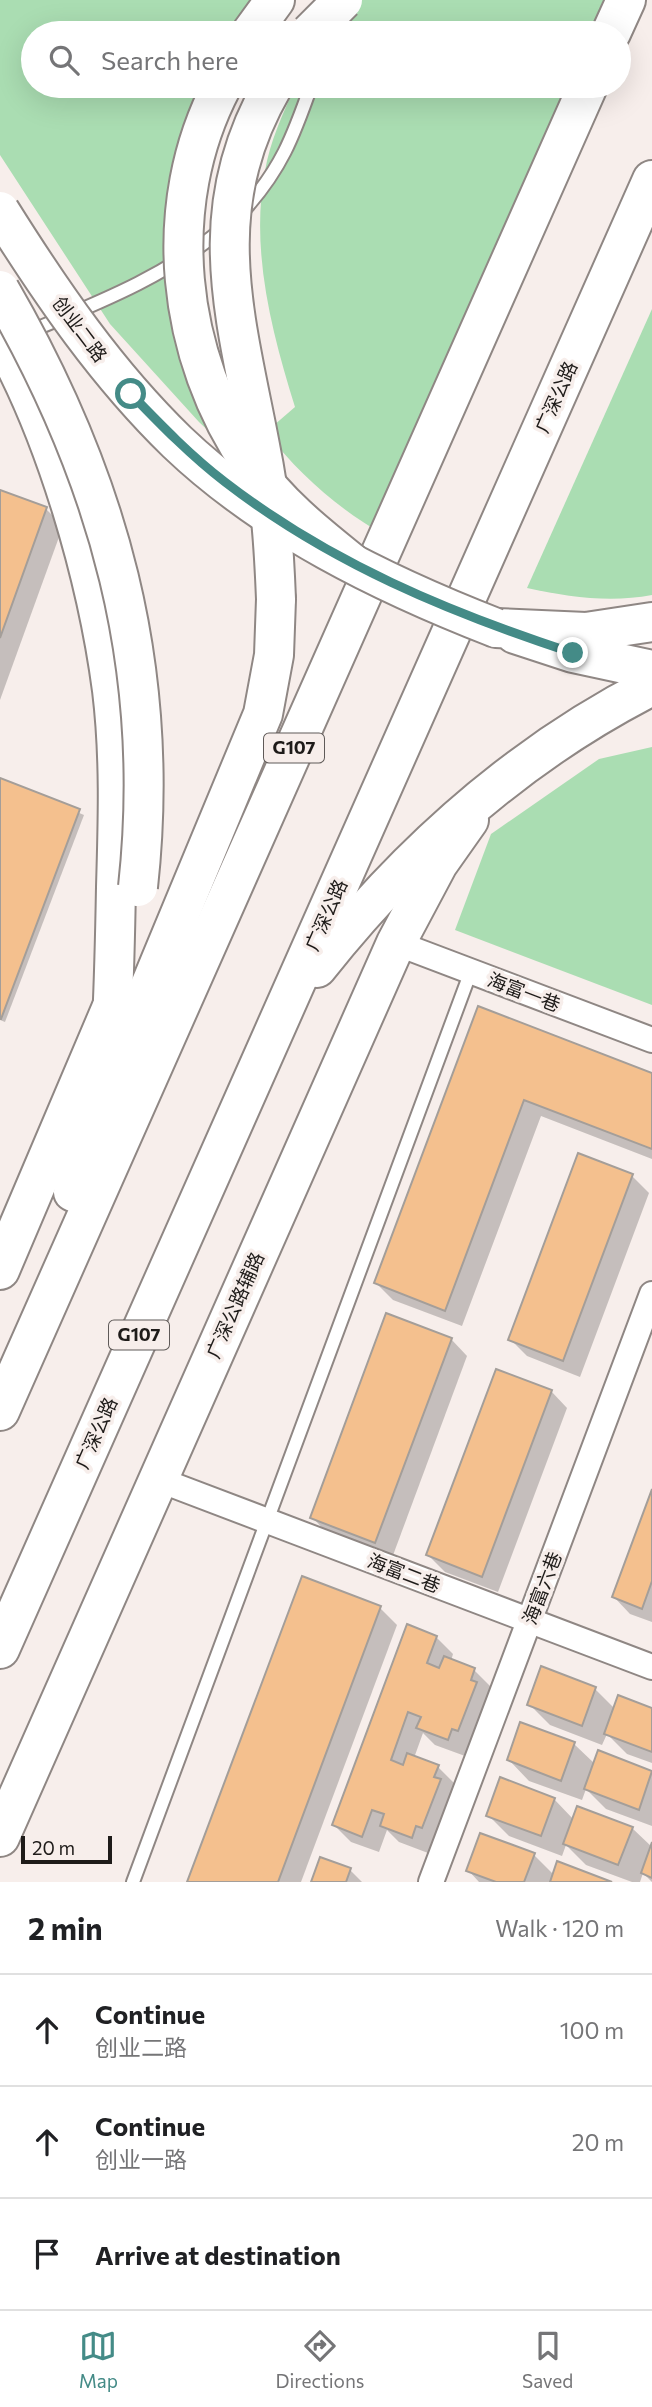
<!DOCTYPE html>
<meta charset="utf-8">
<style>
body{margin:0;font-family:Commissioner,"Noto Sans SC",sans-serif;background:#f6f6f6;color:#202124}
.scale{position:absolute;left:21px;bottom:18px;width:91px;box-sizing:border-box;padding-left:7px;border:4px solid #1e1b19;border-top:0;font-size:19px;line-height:24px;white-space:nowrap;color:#1e1b19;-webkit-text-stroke:5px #f7eeeb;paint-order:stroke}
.stop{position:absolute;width:21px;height:21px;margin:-16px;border:5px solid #448b87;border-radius:50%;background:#fff}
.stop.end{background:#448b87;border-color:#fff;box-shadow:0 2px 7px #0008}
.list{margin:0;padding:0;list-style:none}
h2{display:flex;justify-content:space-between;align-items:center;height:91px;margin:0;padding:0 28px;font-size:30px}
h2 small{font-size:23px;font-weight:400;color:#757577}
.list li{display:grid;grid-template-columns:46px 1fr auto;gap:21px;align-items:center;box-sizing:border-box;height:112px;padding:0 28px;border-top:2px solid #e0e0e0}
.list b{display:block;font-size:26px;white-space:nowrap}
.list p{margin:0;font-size:23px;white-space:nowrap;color:#757577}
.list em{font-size:23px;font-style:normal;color:#757577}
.icon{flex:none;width:38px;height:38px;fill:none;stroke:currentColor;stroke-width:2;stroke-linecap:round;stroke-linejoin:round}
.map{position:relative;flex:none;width:652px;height:1882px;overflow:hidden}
.search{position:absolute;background:#fff;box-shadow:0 7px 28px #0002;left:21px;right:21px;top:21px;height:77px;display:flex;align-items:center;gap:18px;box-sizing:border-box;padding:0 24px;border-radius:38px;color:#757577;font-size:26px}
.sheet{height:427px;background:#fff}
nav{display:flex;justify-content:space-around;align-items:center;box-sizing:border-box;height:98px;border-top:2px solid #e0e0e0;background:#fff;font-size:19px;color:#757577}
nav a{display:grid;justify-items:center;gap:4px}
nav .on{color:#448b87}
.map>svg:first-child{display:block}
</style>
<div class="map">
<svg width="652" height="1882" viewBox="0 0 652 1882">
<rect width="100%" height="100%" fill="#f7eeeb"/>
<!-- green -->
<g fill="#aaddb2">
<path d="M 0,0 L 264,0 L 239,33 L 33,33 L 33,86 L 208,86 L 176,178 L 234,455 L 199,422 L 110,324 L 0,155 Z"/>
<path d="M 357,0 L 623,0 L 609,33 L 328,33 Z"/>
<path d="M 295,86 L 585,86 L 386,536 C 338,509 300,475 266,432 L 295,407 C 272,333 250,250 265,171 C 270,141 283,114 295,86 Z"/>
<path d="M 652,309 L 652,595 C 610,603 569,597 527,588 Z"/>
<path d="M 652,747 L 652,1005 L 455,930 L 491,834 L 599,759 Z"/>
</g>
<!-- shadow -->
<g fill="#0003">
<path d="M 0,492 L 46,509 L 63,526 L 0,700 Z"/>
<path d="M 0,780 L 84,815 L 5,1022 L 0,1020 Z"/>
<path d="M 479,1009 L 652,1075 L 652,1159 L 541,1116 L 462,1326 L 393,1300 L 376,1283 Z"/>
<path d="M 579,1155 L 632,1176 L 649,1193 L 580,1377 L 527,1356 L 510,1339 Z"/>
<path d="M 451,1339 L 467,1356 L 392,1558 L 328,1534 L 312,1517 Z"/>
<path d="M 551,1391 L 567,1408 L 498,1592 L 445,1572 L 428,1555 Z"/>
<path d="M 652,1494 L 652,1622 L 630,1614 L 614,1597 Z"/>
<path d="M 303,1578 L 380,1608 L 397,1625 L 301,1882 L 189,1882 Z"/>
<path d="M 436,1637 L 453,1654 L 451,1661 L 474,1670 L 491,1687 L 488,1695 L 493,1700 L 475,1747 L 469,1745 L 465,1756 L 435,1745 L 423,1733 L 414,1758 L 438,1767 L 455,1784 L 451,1792 L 456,1798 L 439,1844 L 433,1842 L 428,1853 L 399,1842 L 387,1830 L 379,1852 L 351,1842 L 334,1825 Z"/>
<path d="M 595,1689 L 615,1709 L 652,1710 L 652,1763 L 627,1754 L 607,1734 L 602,1745 L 550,1725 L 529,1704 Z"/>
<path d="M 574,1744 L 595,1764 L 599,1753 L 652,1773 L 652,1826 L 606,1809 L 586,1789 L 582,1800 L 529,1781 L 509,1760 Z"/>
<path d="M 554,1799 L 574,1820 L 632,1828 L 652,1847 L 652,1882 L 643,1873 L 640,1882 L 632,1882 L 586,1865 L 566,1845 L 562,1856 L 509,1836 L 488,1815 Z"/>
<path d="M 534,1855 L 554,1875 L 607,1882 L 479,1882 L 468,1870 Z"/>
<path d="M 350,1870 L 362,1882 L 313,1882 Z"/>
</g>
<!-- building -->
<g fill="#f4c08e" stroke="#a49e99" stroke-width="2">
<path d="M 0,490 L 47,507 L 0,638 Z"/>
<path d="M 0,778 L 80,809 L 1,1019 L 0,1019 Z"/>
<path d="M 478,1006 L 652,1073 L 652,1149 L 524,1100 L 445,1311 L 374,1283 Z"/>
<path d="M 578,1153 L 633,1174 L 563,1361 L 508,1340 Z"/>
<path d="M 386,1313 L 452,1338 L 375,1543 L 310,1518 Z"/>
<path d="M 496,1369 L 552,1390 L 482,1577 L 426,1555 Z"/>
<path d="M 652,1489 L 652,1581 L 642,1609 L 612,1597 Z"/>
<path d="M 302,1576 L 381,1606 L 278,1882 L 187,1882 Z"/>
<path d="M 407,1624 L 437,1636 L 427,1663 L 439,1668 L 444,1656 L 475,1668 L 471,1680 L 477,1682 L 458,1731 L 452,1729 L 448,1740 L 416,1728 L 421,1717 L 408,1712 L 391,1760 L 403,1765 L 407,1753 L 439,1765 L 434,1777 L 441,1779 L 422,1828 L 416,1826 L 412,1838 L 380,1826 L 384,1814 L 372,1810 L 362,1837 L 332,1825 Z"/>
<path d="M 541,1666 L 596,1687 L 582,1726 L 527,1705 Z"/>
<path d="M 618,1695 L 652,1708 L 652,1752 L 604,1734 Z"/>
<path d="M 520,1722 L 575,1742 L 561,1781 L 507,1760 Z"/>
<path d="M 598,1750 L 652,1771 L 639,1810 L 584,1789 Z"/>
<path d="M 500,1777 L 555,1798 L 541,1836 L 486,1816 Z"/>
<path d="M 577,1806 L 633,1827 L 618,1865 L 563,1844 Z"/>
<path d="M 480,1833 L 535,1853 L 524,1882 L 496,1882 L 466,1871 Z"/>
<path d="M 652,1842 L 652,1878 L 641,1873 Z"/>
<path d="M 320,1857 L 351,1868 L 346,1882 L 311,1882 Z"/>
<path d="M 557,1861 L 612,1882 L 550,1882 Z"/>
</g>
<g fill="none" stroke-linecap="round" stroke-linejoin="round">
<!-- lane casing -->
<g stroke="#8f8784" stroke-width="16">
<g id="lane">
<path d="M 244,210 C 281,169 293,137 311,86"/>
<path d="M 26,333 C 95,304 164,278 222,229"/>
<path d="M 133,1882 L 471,971"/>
</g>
</g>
<!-- street casing -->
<g stroke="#8f8784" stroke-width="28">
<g id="street">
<path d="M 396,943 L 652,1040"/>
<path d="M 157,1479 L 652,1667"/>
<path d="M 431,1882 L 652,1294"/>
</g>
</g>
<!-- primary casing -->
<g stroke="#8f8784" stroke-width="42">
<g id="primary">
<path d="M 515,634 L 573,653 L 652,670"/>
<path d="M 0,1270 L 111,1009"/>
<path d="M 0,1837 L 396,943 L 438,864 L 469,820"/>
</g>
</g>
<!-- highway casing -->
<g stroke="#8f8784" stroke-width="42">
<g id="highway">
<path d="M 251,33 L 275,0"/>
<path d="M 611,33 L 626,0"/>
<path d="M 0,336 C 56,435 97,577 112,690 C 120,755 118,821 116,887 C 115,943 114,1000 110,1057"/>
<path d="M 496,628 L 586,632 L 652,622"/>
<path d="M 317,968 C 409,852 520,753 652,686"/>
<path d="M 73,1192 L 108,1087 L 263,714 L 274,655 L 276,599"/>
<path d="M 0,1411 L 588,86"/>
<path d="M 0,1649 L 652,180"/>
</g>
</g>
<!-- lane -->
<use href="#lane" stroke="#fff" stroke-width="12"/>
<!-- street -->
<use href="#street" stroke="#fff" stroke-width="24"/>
<!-- primary -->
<use href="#primary" stroke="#fff" stroke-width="38"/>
<!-- highway -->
<use href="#highway" stroke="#fff" stroke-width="38"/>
<!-- primary-bridge casing -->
<g stroke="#8f8784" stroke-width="42" stroke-linecap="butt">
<path id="primary-bridge" d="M 0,211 C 52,294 107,374 177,442 C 266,527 383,584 496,628"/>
</g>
<!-- highway-bridge casing -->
<g stroke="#8f8784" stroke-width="42" stroke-linecap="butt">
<g id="highway-bridge">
<path d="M 310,33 L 343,0"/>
<path d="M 222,86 C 159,206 176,356 252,466 C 279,505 316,534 352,563"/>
<path d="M 273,86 C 200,212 236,318 261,451 C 271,500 274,549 276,599"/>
<path d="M 0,290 C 109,478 162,669 138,887"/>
</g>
</g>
<!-- primary-bridge -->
<use href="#primary-bridge" stroke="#fff" stroke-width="38"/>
<!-- highway-bridge -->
<use href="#highway-bridge" stroke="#fff" stroke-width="38"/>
</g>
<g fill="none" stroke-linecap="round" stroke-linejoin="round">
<!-- route -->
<path stroke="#448b87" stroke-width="9" d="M 131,394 C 161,425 191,456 225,482 C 330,563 448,612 573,653"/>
</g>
<g text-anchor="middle" stroke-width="7" stroke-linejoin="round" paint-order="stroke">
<!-- shield labels -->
<g fill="#f7eeeb" stroke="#5f5a58" stroke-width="2">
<rect x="264" y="733.5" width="60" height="29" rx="5"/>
<rect x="109" y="1320.5" width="60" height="29" rx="5"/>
</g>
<g font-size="18" font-weight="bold" fill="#1e1b19">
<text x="294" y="754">G107</text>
<text x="139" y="1341">G107</text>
</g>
<!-- street labels -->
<g font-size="19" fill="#1e1b19" stroke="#f7eeeb">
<text transform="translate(80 329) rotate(53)" y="7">创业二路</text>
<text transform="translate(556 397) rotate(-66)" y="7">广深公路</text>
<text transform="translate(326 915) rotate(-66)" y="7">广深公路</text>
<text transform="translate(524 992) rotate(21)" y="7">海富一巷</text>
<text transform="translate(235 1305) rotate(-66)" y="7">广深公路辅路</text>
<text transform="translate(96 1433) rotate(-66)" y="7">广深公路</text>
<text transform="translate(404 1573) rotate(21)" y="7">海富二巷</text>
<text transform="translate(542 1588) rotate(-69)" y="7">海富六巷</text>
</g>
</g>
</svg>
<div class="scale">20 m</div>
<div class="stop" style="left:131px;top:394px"></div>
<div class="stop end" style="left:573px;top:653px"></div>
<div class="search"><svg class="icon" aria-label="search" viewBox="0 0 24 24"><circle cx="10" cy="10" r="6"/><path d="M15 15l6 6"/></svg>Search here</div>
</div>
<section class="sheet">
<h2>2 min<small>Walk · 120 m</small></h2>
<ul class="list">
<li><svg class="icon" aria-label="ahead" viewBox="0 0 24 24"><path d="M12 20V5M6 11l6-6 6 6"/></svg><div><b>Continue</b><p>创业二路</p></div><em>100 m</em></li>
<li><svg class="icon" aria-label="ahead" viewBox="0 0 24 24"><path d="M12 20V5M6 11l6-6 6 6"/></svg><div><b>Continue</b><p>创业一路</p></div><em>20 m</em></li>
<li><svg class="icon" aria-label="arrive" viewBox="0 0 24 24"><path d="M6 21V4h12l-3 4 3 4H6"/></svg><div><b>Arrive at destination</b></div></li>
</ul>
</section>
<nav>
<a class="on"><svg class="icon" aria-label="map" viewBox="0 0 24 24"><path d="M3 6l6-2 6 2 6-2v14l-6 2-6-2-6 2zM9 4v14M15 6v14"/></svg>Map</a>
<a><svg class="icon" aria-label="directions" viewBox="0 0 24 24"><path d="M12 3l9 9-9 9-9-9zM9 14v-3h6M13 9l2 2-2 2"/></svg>Directions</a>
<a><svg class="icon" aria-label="saved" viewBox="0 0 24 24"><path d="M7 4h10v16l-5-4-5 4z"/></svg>Saved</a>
</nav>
